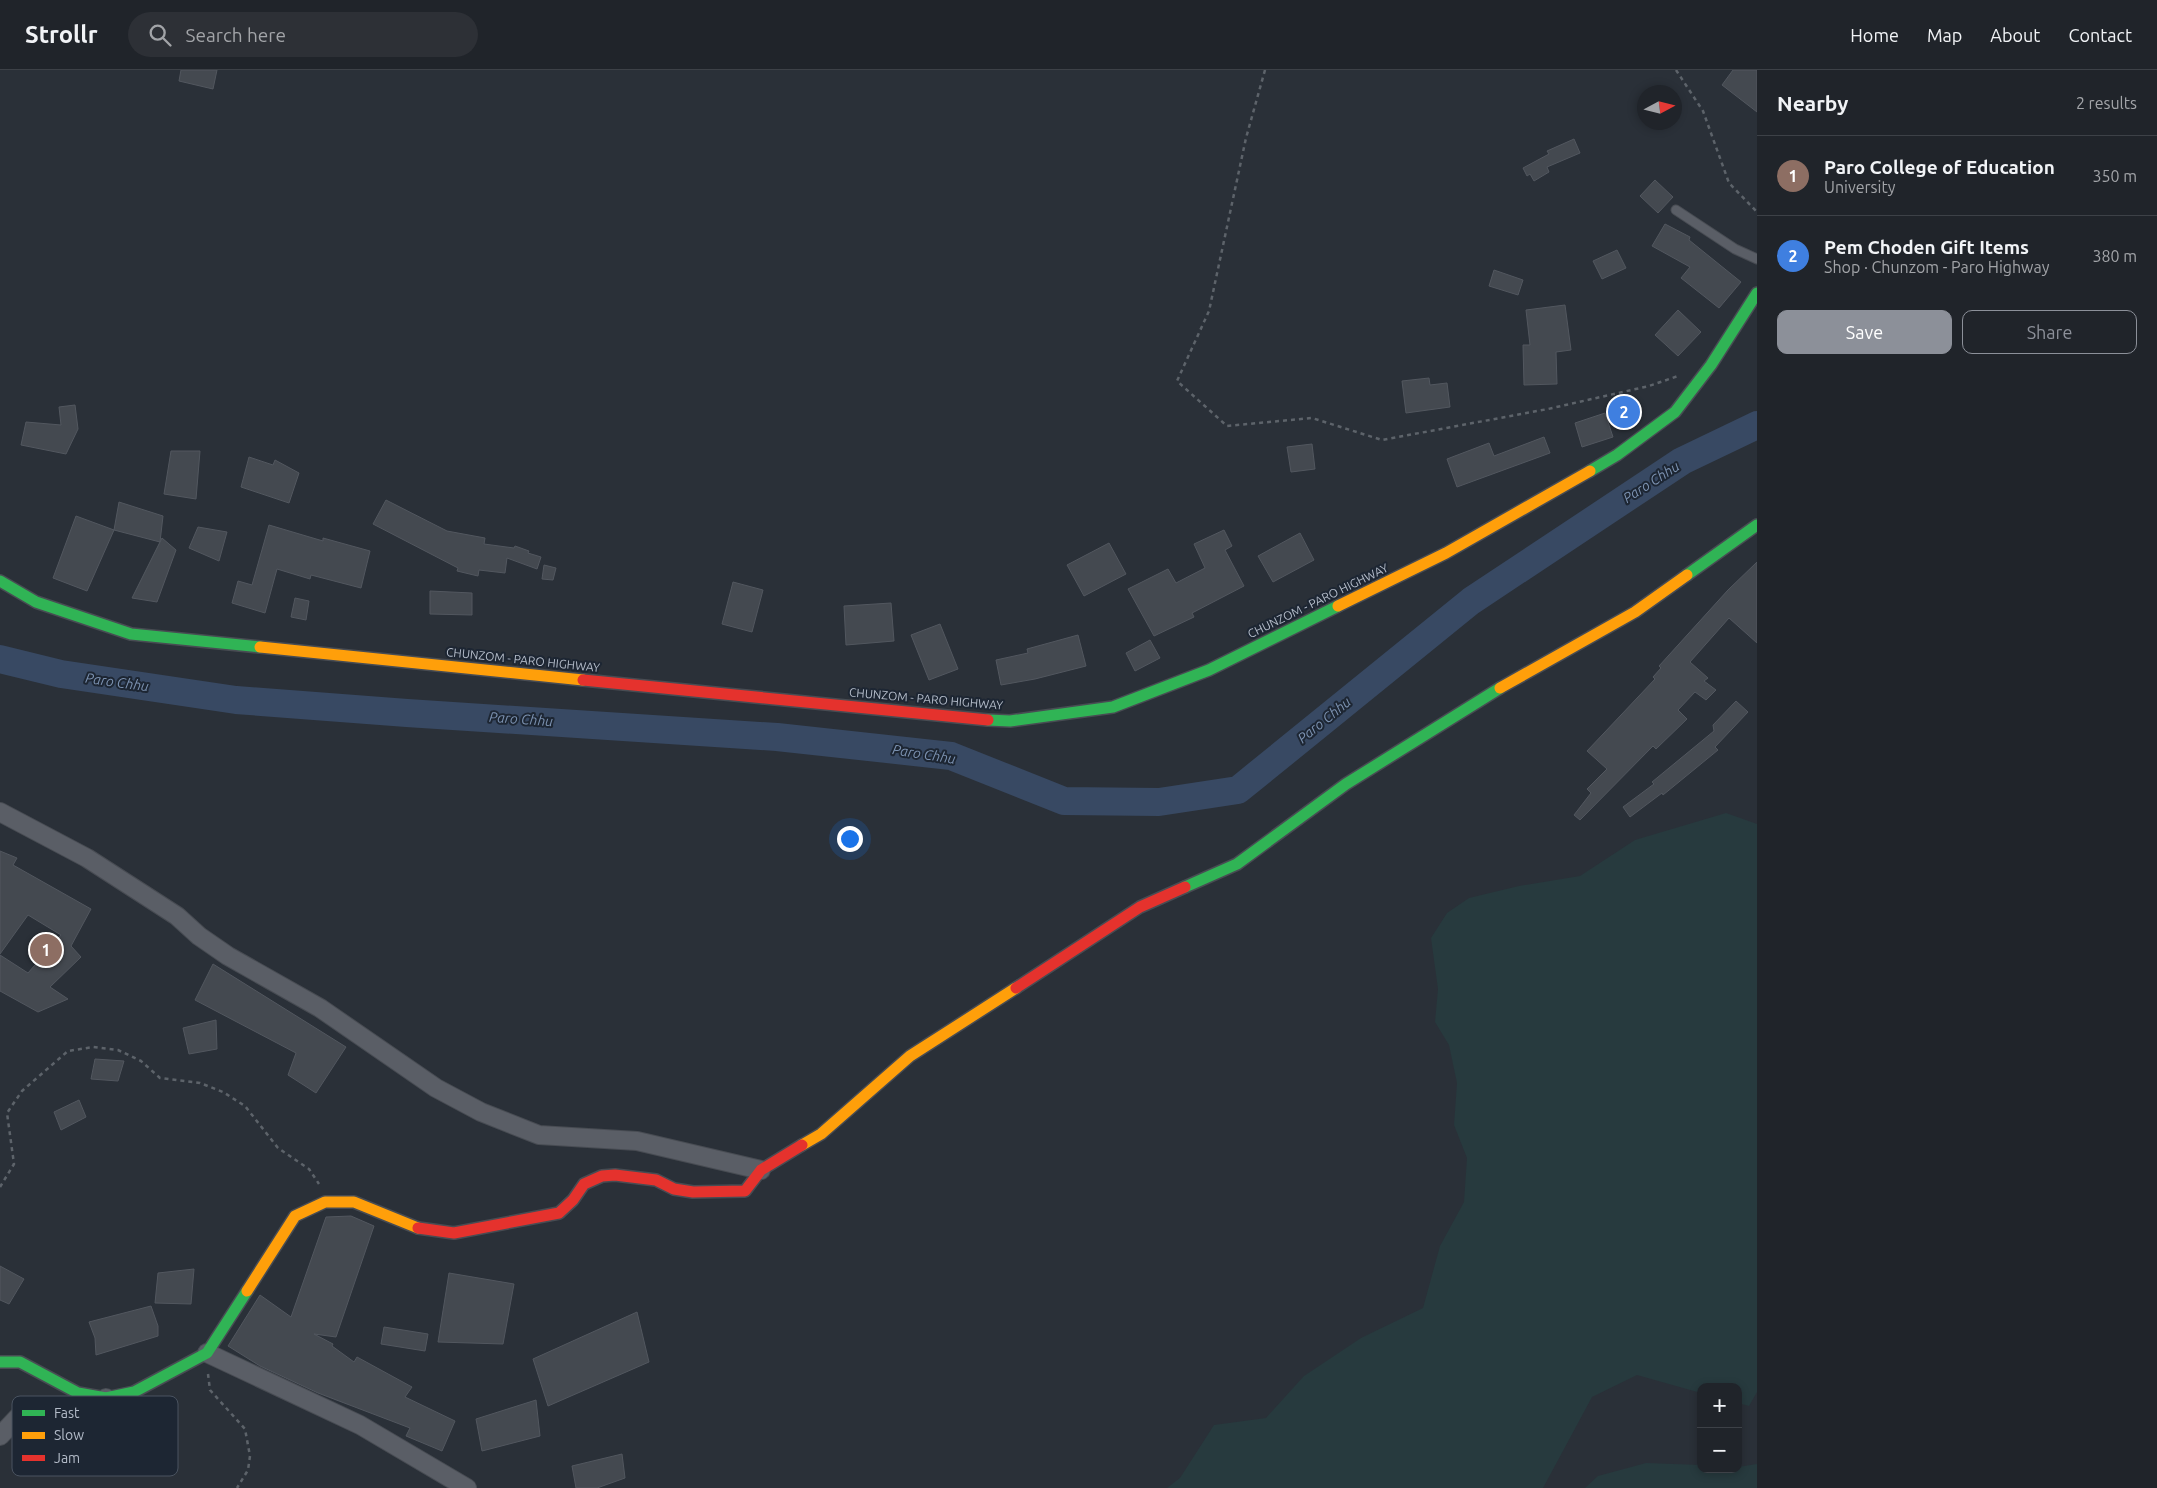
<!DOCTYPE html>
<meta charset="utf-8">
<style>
body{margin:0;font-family:Ubuntu,sans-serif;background:#2d3036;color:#f1f3f6}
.controls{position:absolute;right:15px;bottom:15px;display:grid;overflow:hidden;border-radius:10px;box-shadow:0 2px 8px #0003}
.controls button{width:45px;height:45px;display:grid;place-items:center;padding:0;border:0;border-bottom:1px solid #3d4147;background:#20242a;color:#f1f3f6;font:25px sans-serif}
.compass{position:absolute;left:1637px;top:15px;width:45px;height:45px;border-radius:50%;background:#20242a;box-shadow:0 2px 8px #0003;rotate:83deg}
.you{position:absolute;left:849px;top:768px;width:18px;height:18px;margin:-12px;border:4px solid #fff;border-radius:50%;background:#1a73e8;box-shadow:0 0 0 8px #1a73e833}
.badge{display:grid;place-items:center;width:32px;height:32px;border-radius:50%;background:#8c9099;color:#fff;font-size:16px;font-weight:700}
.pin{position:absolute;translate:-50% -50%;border:2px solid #fff;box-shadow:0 1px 5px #0006}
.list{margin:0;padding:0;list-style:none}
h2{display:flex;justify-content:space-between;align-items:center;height:65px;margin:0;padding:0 20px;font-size:21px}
h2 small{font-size:16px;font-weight:400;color:#a2a4a8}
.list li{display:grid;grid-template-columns:32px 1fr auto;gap:15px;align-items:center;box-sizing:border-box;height:80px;padding:0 20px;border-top:1px solid #3d4147}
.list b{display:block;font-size:19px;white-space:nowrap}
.list p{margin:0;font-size:16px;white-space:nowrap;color:#a2a4a8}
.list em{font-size:16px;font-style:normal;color:#a2a4a8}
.actions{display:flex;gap:10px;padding:15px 20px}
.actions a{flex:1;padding:11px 0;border:1px solid #8c9099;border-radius:10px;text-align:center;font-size:18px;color:#8c9099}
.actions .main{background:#8c9099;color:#fff}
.icon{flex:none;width:28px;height:28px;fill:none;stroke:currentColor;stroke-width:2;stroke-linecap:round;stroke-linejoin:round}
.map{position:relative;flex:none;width:1757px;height:1418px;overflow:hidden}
header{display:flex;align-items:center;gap:30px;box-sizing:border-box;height:70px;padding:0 25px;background:#20242a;border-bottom:1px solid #3d4147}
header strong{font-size:24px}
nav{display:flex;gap:28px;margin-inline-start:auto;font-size:18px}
.search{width:350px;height:45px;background:#2d3036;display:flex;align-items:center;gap:12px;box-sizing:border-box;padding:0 18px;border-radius:28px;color:#a2a4a8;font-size:19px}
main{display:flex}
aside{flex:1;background:#20242a}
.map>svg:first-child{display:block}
</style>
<header>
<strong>Strollr</strong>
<div class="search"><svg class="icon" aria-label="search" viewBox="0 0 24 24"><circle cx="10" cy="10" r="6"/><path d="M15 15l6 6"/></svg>Search here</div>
<nav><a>Home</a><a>Map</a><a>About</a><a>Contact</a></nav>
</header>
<main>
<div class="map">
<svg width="1757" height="1418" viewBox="0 0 1757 1418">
<rect width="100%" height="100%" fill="#2a3038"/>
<!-- green -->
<g fill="#273a3e">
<path d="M 1726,743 L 1757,754 L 1757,1322 L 1749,1336 L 1738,1333 L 1738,1317 L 1701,1317 L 1701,1323 L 1637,1305 L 1592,1327 L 1543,1418 L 1167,1418 L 1180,1408 L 1214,1355 L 1266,1348 L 1304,1306 L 1361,1268 L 1423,1238 L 1440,1176 L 1464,1132 L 1467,1088 L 1454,1055 L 1457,1013 L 1449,975 L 1435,952 L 1438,919 L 1431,868 L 1447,843 L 1469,828 L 1519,816 L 1580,806 L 1635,770 Z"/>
<path d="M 1646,1393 L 1701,1395 L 1701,1399 L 1738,1399 L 1738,1397 L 1757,1394 L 1757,1418 L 1585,1418 L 1598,1406 Z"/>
</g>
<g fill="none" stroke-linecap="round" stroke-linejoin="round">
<!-- river -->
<path stroke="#384963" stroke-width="28" d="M 0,589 L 61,604 L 236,630 L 407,643 L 777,667 L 951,686 L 1064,731 L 1159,732 L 1238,720 L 1471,531 L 1682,391 L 1757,355"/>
</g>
<!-- building -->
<g fill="#444950" stroke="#52575f">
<path d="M 181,0 L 217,0 L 213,19 L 179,11 Z"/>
<path d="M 1733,0 L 1757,0 L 1757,42 L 1722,15 Z"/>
<path d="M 1574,69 L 1580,83 L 1547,97 L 1549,102 L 1534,111 L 1530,104 L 1527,106 L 1523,98 L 1549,84 L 1547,81 Z"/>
<path d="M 1655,110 L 1673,127 L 1658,143 L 1640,126 Z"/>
<path d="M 1665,154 L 1690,167 L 1689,170 L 1741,212 L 1719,238 L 1681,208 L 1690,197 L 1652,176 Z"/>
<path d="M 1617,180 L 1626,198 L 1602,209 L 1593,191 Z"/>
<path d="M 1494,200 L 1523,210 L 1518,225 L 1489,216 Z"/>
<path d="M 1565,235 L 1571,280 L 1556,282 L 1557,314 L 1524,315 L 1523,275 L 1530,275 L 1526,240 Z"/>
<path d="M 1678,240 L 1701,262 L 1678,286 L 1655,265 Z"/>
<path d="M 1429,308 L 1430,315 L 1447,313 L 1450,337 L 1406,343 L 1402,311 Z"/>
<path d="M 75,335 L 78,359 L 66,384 L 21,375 L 26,352 L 61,355 L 59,337 Z"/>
<path d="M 1605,343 L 1613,367 L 1582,377 L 1575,353 Z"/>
<path d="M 1544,367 L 1550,383 L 1457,417 L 1447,389 L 1489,373 L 1494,386 Z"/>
<path d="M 1312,374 L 1315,399 L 1291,402 L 1287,377 Z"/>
<path d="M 171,381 L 200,381 L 196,429 L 164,424 Z"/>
<path d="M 249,387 L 273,395 L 275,390 L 299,403 L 289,433 L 241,417 Z"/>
<path d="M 386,430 L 447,461 L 485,468 L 484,474 L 514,478 L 515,476 L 529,481 L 528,483 L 541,487 L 537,499 L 507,488 L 505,503 L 479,500 L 478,506 L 457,501 L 458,498 L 373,454 Z"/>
<path d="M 119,432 L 163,446 L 160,472 L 114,460 Z"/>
<path d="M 76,446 L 114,460 L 87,521 L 53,508 Z"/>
<path d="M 269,455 L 323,471 L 323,468 L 370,481 L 361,518 L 311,505 L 310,509 L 277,499 L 265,543 L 232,533 L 238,511 L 252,515 Z"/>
<path d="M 198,457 L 227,462 L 219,491 L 189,478 Z"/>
<path d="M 1224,460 L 1232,476 L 1225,480 L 1244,516 L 1192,543 L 1194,547 L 1154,566 L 1128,519 L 1168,499 L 1176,513 L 1205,498 L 1194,474 Z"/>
<path d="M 1300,463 L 1314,490 L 1273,512 L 1258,486 Z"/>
<path d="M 162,468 L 176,480 L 157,532 L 132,528 Z"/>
<path d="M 1109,473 L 1126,504 L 1084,526 L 1067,495 Z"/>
<path d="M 1757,492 L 1757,573 L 1729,548 L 1690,592 L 1708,608 L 1704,611 L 1716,620 L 1706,630 L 1695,622 L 1678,640 L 1687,649 L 1656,679 L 1653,676 L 1580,750 L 1574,745 L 1591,723 L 1587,719 L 1607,699 L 1587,681 L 1655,609 L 1653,607 L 1661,598 L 1659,596 L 1728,520 Z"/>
<path d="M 544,495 L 556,498 L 553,510 L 542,509 Z"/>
<path d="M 733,512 L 763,520 L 752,562 L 722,554 Z"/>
<path d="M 430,521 L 472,523 L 472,545 L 430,544 Z"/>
<path d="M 295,528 L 309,531 L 306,550 L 291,547 Z"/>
<path d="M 891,533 L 894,571 L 846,575 L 844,536 Z"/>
<path d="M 940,554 L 958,599 L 929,610 L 911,565 Z"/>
<path d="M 1078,565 L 1086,596 L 1035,609 L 1001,615 L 996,590 L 1028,583 L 1027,579 Z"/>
<path d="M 1150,570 L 1160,588 L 1135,601 L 1126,583 Z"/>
<path d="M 1736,631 L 1748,642 L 1715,677 L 1718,680 L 1663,725 L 1662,723 L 1630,747 L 1623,737 L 1654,714 L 1652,712 L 1714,661 L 1713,655 Z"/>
<path d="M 0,781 L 17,788 L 13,795 L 91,839 L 71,876 L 81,887 L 50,917 L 68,929 L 38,942 L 0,921 L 0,885 L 28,903 L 61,865 L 28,845 L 0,884 Z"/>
<path d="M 213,894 L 346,977 L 316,1023 L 288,1005 L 296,983 L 195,930 Z"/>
<path d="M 216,950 L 217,979 L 189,984 L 183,958 Z"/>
<path d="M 95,989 L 124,991 L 118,1011 L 91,1009 Z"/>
<path d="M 79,1030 L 86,1047 L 61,1060 L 54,1042 Z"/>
<path d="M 351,1146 L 374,1156 L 336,1267 L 314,1264 L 333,1274 L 332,1276 L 354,1292 L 357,1287 L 412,1317 L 405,1327 L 455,1351 L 442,1381 L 406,1366 L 410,1358 L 318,1323 L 260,1296 L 228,1276 L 260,1225 L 291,1247 L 326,1147 Z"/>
<path d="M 0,1196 L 24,1209 L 9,1234 L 0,1230 Z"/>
<path d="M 194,1199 L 191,1234 L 155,1233 L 158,1203 Z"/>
<path d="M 449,1203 L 514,1214 L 503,1274 L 438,1272 Z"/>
<path d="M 151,1236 L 158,1256 L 158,1266 L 96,1285 L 95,1268 L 89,1252 Z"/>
<path d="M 637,1242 L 649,1292 L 548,1336 L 533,1289 Z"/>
<path d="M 384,1257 L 428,1264 L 425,1281 L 381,1274 Z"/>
<path d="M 536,1330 L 540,1366 L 482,1381 L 476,1349 Z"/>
<path d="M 622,1384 L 625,1408 L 597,1418 L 576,1418 L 572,1396 Z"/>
</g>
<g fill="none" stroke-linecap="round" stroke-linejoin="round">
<!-- lane casing -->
<g stroke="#484c53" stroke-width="11">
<path id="lane" d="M 1676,140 L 1735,179 L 1757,189"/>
</g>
<!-- street casing -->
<g stroke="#484c53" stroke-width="20">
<g id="street">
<path d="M 0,742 L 87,788 L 177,846 L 199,866 L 228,886 L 320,938 L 436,1018 L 481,1042 L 539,1065 L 637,1071 L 761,1100"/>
<path d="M 207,1283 L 360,1355 L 467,1418"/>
<path d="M 0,1366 L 17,1348 L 87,1349 L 106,1328"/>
</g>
</g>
<!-- fast casing -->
<g stroke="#484c53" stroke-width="14">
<g id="fast">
<path d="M 1590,401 L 1617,385 L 1675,342 L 1711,295 L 1757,223"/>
<path d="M 1687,505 L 1757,455"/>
<path d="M 0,511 L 36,532 L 131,564 L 260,577"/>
<path d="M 988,650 L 1010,651 L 1113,637 L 1209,600 L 1338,536"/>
<path d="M 1185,817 L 1237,794 L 1346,714 L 1500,618"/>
<path d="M 0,1292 L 20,1292 L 78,1323 L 106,1328 L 134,1322 L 207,1283 L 247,1221"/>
</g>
</g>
<!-- slow casing -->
<g stroke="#484c53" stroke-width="14">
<g id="slow">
<path d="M 1338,536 L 1446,483 L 1590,401"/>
<path d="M 260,577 L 583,610"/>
<path d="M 1500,618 L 1635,542 L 1687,505"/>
<path d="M 802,1075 L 821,1064 L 910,986 L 1016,918"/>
<path d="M 247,1221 L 295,1146 L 325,1132 L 354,1132 L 418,1158"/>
</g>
</g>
<!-- jam casing -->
<g stroke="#484c53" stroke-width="14">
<g id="jam">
<path d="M 583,610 L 988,650"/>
<path d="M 1016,918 L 1140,837 L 1185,817"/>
<path d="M 418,1158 L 454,1163 L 559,1143 L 573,1130 L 584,1114 L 602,1106 L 615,1105 L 656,1110 L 674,1119 L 693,1122 L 745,1121 L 761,1100 L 802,1075"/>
</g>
</g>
<!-- path -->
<g stroke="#5d636a" stroke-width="2.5" stroke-dasharray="4 4" stroke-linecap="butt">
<path d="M 1265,0 L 1246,68 L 1209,241 L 1177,311 L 1227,356 L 1312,348 L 1382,370 L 1548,339 L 1649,316 L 1678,306"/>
<path d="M 1676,0 L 1703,41 L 1729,113 L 1757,142"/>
<path d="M 0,1117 L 14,1094 L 7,1043 L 22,1021 L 68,981 L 93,977 L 118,980 L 141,991 L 160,1008 L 200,1013 L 223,1022 L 245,1036 L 278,1078 L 309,1099 L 319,1114"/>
<path d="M 208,1304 L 210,1320 L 245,1359 L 250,1386 L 248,1400 L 237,1418"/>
</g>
<!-- lane -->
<use href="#lane" stroke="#5a5e66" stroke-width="9"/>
<!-- street -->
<use href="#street" stroke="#5a5e66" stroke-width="18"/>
<!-- fast -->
<use href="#fast" stroke="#30b455" stroke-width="11"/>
<!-- slow -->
<use href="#slow" stroke="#ff9f0a" stroke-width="11"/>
<!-- jam -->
<use href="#jam" stroke="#e5322d" stroke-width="11"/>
</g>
<g text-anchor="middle" stroke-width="4" stroke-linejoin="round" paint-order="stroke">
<!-- street labels -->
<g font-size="12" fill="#b4bcc9" stroke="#1d2633">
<text transform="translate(1318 531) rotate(-26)" y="4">CHUNZOM - PARO HIGHWAY</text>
<text transform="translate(523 590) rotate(6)" y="4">CHUNZOM - PARO HIGHWAY</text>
<text transform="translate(926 629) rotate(5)" y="4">CHUNZOM - PARO HIGHWAY</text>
</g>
<!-- water labels -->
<g font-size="14" font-style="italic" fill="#7c92b1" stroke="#1d2633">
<text transform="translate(1651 412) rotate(-33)" y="5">Paro Chhu</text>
<text transform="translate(117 612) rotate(8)" y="5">Paro Chhu</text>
<text transform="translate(521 649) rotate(4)" y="5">Paro Chhu</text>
<text transform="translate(1324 650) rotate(-39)" y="5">Paro Chhu</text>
<text transform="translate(924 684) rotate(9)" y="5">Paro Chhu</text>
</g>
</g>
<!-- legend -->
<rect x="12" y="1326" width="166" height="80" rx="8" fill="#1d2633" stroke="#4a5360" stroke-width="1"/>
<rect x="22" y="1340" width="23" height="6" fill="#30b455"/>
<rect x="22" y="1362" width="23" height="7" fill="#ff9f0a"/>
<rect x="22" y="1385" width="23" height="6" fill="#e5322d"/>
<g font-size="14" fill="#b4bcc9">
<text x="54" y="1348">Fast</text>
<text x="54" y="1370">Slow</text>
<text x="54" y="1393">Jam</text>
</g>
</svg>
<div class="controls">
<button>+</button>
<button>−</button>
</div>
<svg class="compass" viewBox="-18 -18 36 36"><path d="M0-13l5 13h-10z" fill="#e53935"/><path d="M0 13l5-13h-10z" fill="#a2a4a8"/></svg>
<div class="you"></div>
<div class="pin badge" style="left:46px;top:880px;background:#8d6e63">1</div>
<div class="pin badge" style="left:1624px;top:342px;background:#3f7fe0">2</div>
</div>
<aside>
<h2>Nearby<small>2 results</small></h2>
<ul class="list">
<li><span class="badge" style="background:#8d6e63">1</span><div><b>Paro College of Education</b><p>University</p></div><em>350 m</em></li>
<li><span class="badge" style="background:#3f7fe0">2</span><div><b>Pem Choden Gift Items</b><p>Shop · Chunzom - Paro Highway</p></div><em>380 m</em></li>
</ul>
<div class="actions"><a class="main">Save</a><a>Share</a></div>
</aside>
</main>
